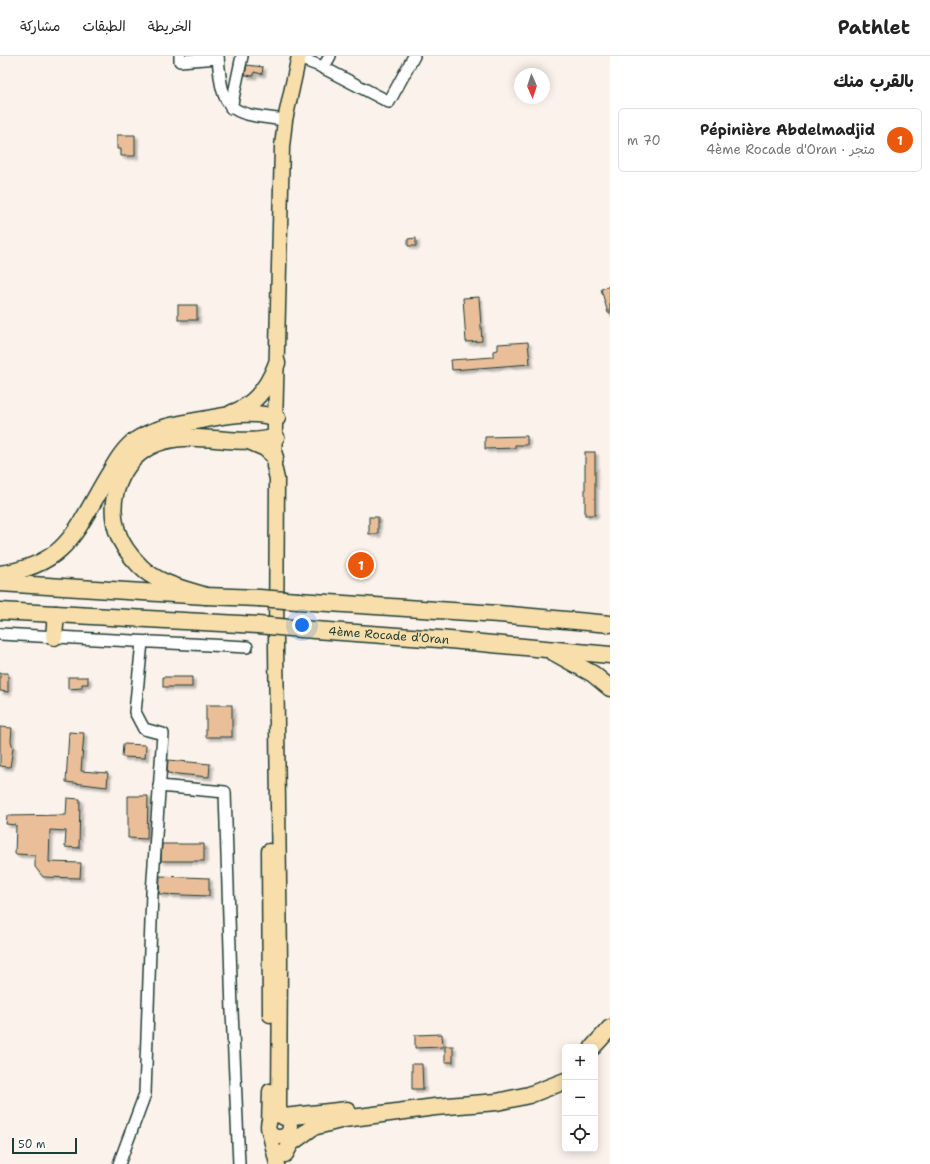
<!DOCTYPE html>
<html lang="ar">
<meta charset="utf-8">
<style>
body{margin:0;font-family:"Shantell Sans","Playpen Sans Arabic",sans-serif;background:#f2f2f2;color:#222;direction:rtl}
.controls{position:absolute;right:12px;bottom:12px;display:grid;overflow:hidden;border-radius:6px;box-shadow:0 2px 10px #0003}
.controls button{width:36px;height:36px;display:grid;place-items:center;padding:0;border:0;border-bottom:1px solid #e0e0e0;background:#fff;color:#222;font:20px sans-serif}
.compass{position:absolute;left:514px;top:12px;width:36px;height:36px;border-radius:50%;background:#fff;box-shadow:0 2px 10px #0003;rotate:177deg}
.scale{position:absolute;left:12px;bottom:10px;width:65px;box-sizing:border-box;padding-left:4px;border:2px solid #1f3d34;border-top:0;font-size:11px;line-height:14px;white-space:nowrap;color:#1f3d34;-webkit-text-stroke:3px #fff;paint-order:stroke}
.you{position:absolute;left:302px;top:569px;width:14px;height:14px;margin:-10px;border:3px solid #fff;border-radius:50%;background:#1a73e8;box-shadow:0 0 0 6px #1a73e833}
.badge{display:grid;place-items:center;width:26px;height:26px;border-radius:50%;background:#ea580c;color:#fff;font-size:13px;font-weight:700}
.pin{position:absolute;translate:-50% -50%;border:2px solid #fff;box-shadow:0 1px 4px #0006}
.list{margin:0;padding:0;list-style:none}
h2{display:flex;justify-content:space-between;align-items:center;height:52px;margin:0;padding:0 16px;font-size:17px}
h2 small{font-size:13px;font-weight:400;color:#767676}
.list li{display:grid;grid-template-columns:26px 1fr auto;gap:12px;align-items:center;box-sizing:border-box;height:64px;margin:0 8px 8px;padding:0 8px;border:1px solid #e0e0e0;border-radius:6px}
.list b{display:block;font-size:15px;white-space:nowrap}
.list p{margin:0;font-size:13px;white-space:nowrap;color:#767676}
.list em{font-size:13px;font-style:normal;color:#767676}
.icon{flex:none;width:22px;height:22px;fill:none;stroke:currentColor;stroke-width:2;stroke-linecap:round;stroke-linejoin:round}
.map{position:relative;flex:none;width:610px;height:1108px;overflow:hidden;direction:ltr}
header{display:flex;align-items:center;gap:24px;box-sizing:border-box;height:56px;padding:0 20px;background:#fff;border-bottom:1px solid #e0e0e0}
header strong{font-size:19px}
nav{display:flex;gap:22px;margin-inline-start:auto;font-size:14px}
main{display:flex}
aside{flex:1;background:#fff}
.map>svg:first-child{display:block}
</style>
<header>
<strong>Pathlet</strong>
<nav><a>الخريطة</a><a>الطبقات</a><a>مشاركة</a></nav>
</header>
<main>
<aside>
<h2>بالقرب منك<small></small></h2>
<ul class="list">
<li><span class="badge">1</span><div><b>Pépinière Abdelmadjid</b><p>متجر · 4ème Rocade d'Oran</p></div><em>70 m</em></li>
</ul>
</aside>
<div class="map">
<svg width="610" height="1108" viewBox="0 0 610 1108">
<defs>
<filter id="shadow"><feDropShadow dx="3" dy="3" stdDeviation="1" flood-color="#0004"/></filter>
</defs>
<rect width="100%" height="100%" fill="#fbf2eb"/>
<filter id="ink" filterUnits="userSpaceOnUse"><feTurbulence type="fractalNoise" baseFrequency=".025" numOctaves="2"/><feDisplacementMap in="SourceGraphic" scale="8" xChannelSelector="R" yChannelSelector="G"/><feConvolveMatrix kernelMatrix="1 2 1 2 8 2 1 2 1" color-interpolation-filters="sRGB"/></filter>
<g filter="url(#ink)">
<!-- building -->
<g fill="#e9be99" stroke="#1f3d34" filter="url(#shadow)">
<path d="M 247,9 L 263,11 L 262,18 L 254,16 L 254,20 L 245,19 Z"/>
<path d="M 117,79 L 135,79 L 135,100 L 121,100 L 121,93 L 117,93 Z"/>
<path d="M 416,182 L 416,190 L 408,190 L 408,183 Z"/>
<path d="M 610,230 L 610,257 L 608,257 L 601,233 Z"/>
<path d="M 479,241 L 482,285 L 466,286 L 463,242 Z"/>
<rect x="178" y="249" width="19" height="15"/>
<path d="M 528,286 L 530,308 L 452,314 L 451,304 L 493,301 L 493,295 L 498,294 L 498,288 Z"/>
<path d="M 527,380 L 527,389 L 515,389 L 515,392 L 485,393 L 485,381 Z"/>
<rect x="585" y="396" width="10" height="63"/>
<rect x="369" y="461" width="9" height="17"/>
<path d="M 0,617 L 8,617 L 8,636 L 0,635 Z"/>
<path d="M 68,621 L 88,621 L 88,628 L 82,628 L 82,632 L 68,633 Z"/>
<rect x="163" y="621" width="29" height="10"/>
<rect x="206" y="649" width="26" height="32"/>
<path d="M 0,671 L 12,672 L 11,685 L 13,692 L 10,711 L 0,710 Z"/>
<path d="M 69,676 L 84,677 L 81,715 L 108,717 L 107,731 L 66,726 Z"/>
<path d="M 123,688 L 146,689 L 145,702 L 122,701 Z"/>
<path d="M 168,704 L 210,708 L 209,721 L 167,717 Z"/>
<path d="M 128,740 L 148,740 L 147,783 L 128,782 Z"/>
<path d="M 67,742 L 80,743 L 79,792 L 65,791 L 66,775 L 50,774 L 49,806 L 81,807 L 80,822 L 43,821 L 35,811 L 35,799 L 15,798 L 16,769 L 6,768 L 7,760 L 66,759 Z"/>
<path d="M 162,788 L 204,788 L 204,805 L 161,805 Z"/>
<path d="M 160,820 L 209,822 L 209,840 L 159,838 Z"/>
<path d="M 442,978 L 443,991 L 415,992 L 415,979 Z"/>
<rect x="445" y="990" width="8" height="16"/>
<path d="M 412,1008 L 422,1008 L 423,1033 L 412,1033 Z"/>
</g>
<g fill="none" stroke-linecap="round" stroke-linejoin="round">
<!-- minor casing -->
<g stroke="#1f3d34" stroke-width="14">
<g id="minor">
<path d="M 180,0 L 180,5 L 218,2"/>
<path d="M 218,0 C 222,59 231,57 285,64"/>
<path d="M 299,2 L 320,10 L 389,46 L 414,0"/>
<path d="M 323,12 L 330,0"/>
<path d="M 231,52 L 242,0"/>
<path d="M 0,578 L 247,591"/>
<path d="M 159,730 L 225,736 L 232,955 L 239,1108"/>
<path d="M 119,1108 L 145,1038 L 152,837 L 163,678 L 144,673 L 135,656 L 142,586"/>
</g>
</g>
<!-- major casing -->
<g stroke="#1f3d34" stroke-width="17">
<g id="major">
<path d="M 269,795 L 270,959"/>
<circle cx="279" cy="1070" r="11"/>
<path d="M 281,1060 L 279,1051 L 280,906 L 276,592 L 277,423 L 274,410 L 282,91 L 285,64 L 299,0"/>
<path d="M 269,1068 L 270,1035"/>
<path d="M 269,1075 L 277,1108"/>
</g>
</g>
<!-- highway casing -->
<g stroke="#1f3d34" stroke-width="19">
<g id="highway">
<path d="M 232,357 C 255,349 269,329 277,307"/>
<path d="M 251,386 L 265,392 L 275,401"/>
<path d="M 0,518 C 69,508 76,473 108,420 C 115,408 122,395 133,386 C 153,372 178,368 202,364 C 226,359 252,354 277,362"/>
<path d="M 0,527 L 206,540 L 259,542"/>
<path d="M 206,540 C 184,533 156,527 140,510 C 130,500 121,488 117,475 C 105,438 126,395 164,385 C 200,375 239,392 276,381"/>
<path d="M 298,545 L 499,558 L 610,568"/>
<path d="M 0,555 L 258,569"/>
<path id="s1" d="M 301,573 L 439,583 L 610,599"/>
<path d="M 54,581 L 56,558"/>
<path d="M 553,596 L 593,618 L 610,632"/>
<path d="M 593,991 L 610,972"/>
<path d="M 284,1061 L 347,1054"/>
<path d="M 285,1098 L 291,1087 L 313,1071 L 344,1063 L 435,1051 L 497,1046 L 529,1039 L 565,1025"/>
</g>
</g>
<!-- minor -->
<use href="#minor" stroke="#fff" stroke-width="11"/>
<!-- major -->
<use href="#major" stroke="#f8deab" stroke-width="14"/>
<!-- highway -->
<use href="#highway" stroke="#f8deab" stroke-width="16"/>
<!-- highway-bridge casing -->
<g stroke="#1f3d34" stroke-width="19" stroke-linecap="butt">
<g id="highway-bridge">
<path d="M 259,542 L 298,545"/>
<path d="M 258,569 L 301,573"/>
</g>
</g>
<!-- highway-bridge -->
<use href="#highway-bridge" stroke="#f8deab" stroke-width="16"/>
</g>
</g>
<g text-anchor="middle" stroke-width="3.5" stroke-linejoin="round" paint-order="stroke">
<!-- street labels -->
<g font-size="12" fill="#1f3d34" stroke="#fff">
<text dy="4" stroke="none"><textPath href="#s1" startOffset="88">4ème Rocade d'Oran</textPath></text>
</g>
</g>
</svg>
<div class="controls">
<button>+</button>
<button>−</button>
<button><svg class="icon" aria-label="locate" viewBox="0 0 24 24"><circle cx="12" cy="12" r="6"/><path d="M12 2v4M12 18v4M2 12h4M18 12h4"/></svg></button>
</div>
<svg class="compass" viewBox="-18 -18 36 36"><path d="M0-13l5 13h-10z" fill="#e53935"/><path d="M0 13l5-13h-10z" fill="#767676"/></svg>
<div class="scale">50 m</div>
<div class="you"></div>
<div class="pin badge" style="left:361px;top:509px">1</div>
</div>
</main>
